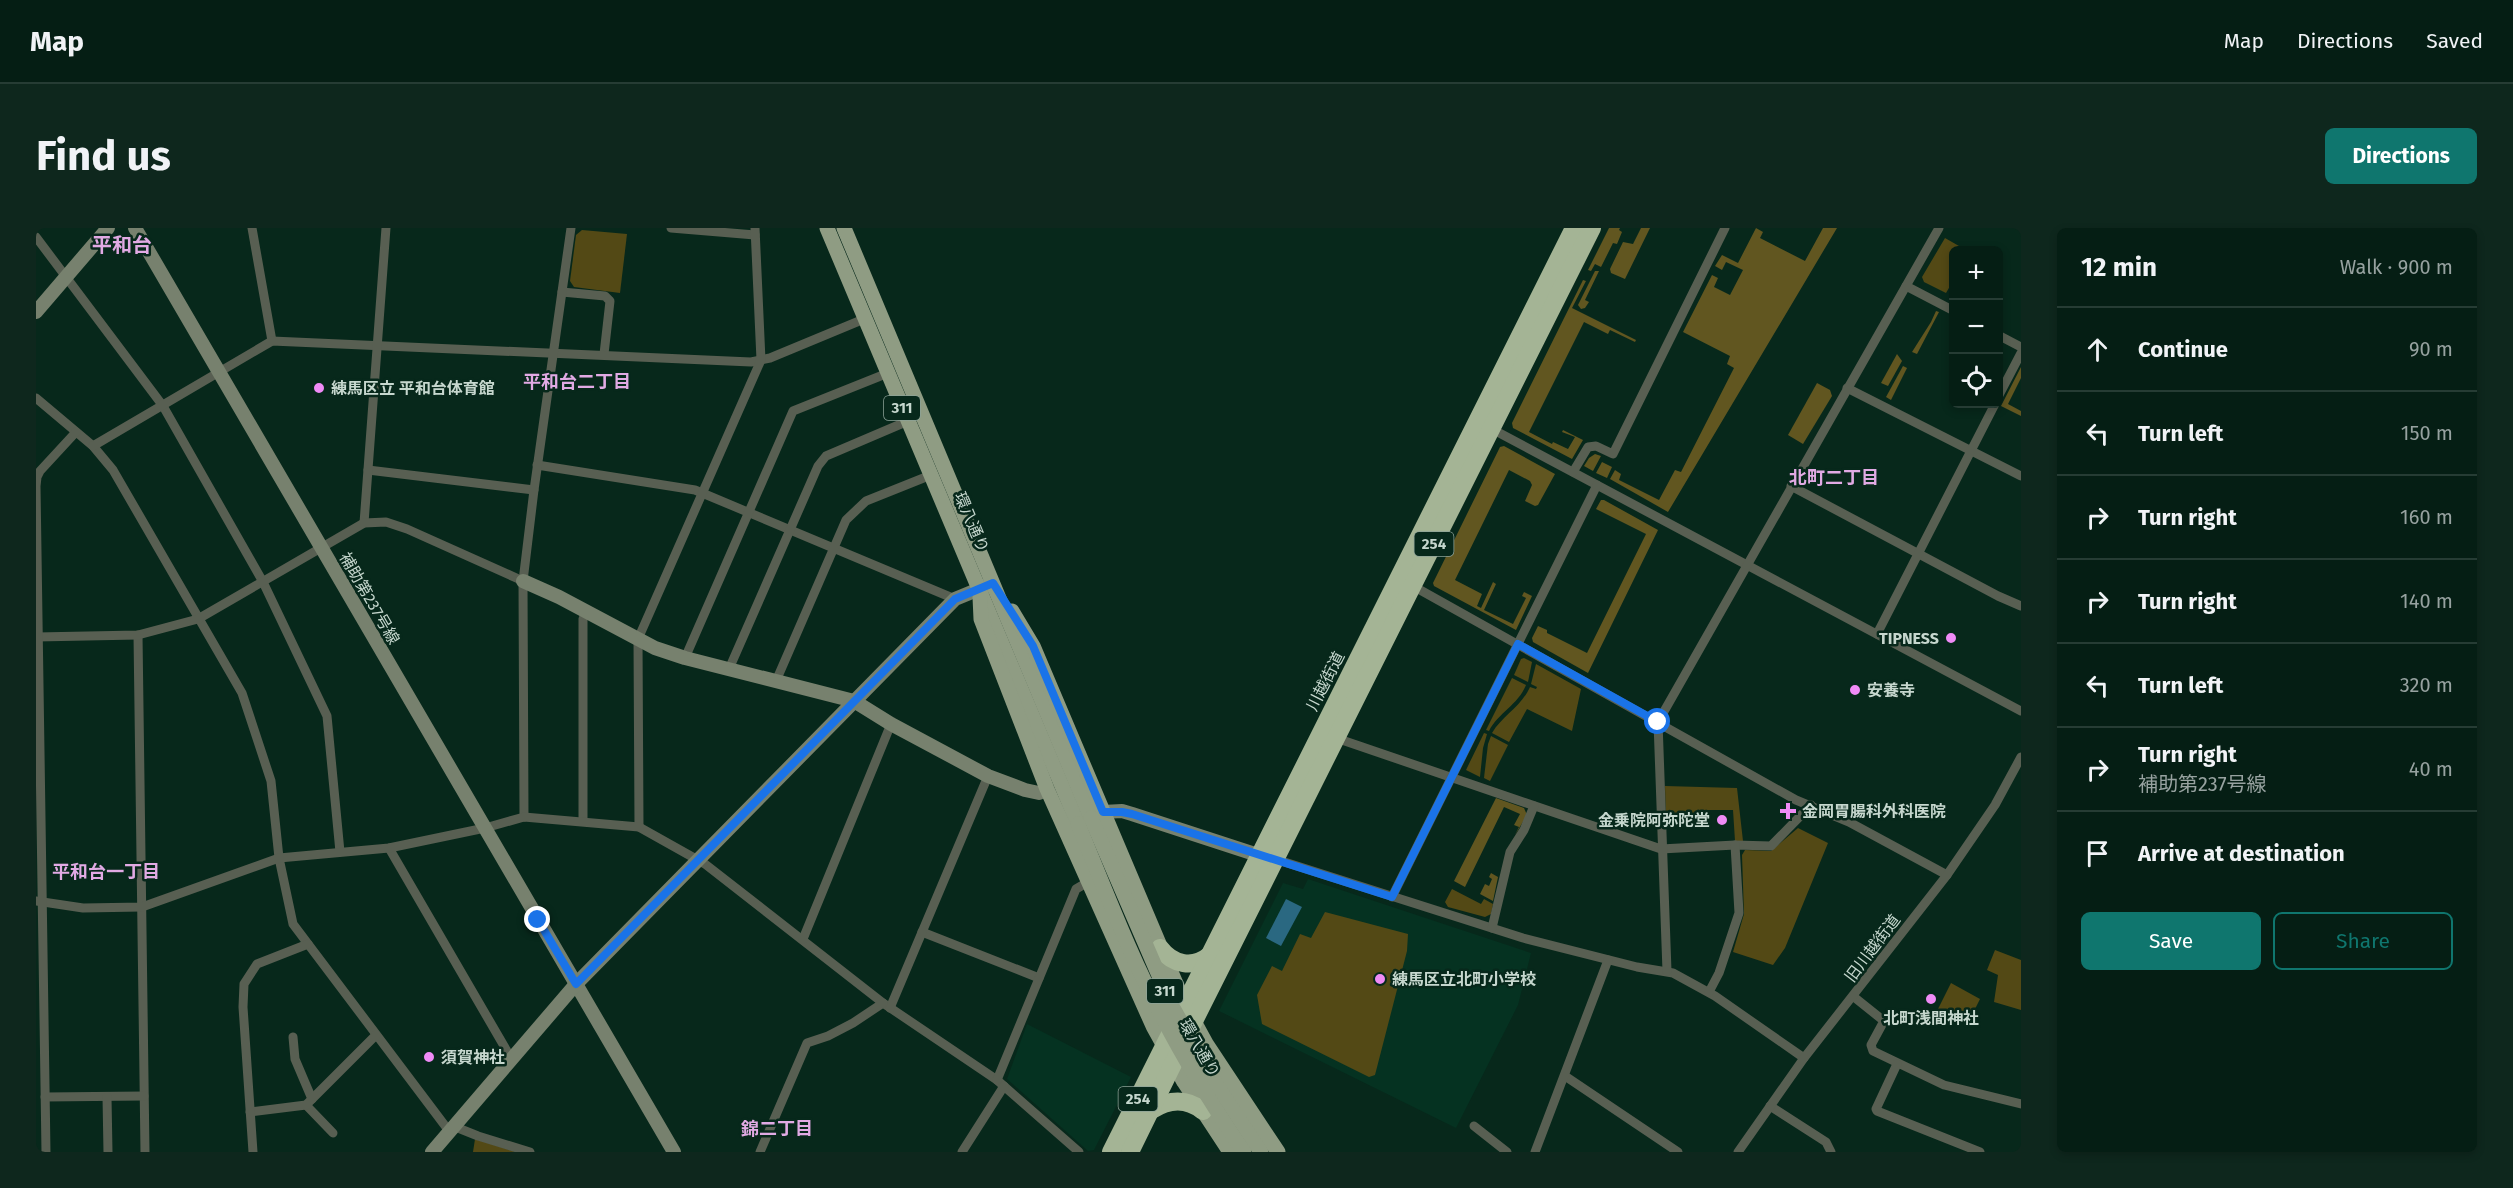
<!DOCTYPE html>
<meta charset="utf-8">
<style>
body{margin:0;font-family:"Fira Sans","Noto Sans JP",sans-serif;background:#0e271d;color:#f1f3f6}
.controls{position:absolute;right:18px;top:18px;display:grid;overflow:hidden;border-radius:9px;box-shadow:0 3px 9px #0003}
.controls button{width:54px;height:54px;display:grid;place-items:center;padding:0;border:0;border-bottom:2px solid #263c34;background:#051e14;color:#f1f3f6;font:30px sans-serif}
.stop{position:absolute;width:18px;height:18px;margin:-14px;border:4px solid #1a73e8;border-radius:50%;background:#fff}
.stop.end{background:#1a73e8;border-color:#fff;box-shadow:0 2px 6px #0008}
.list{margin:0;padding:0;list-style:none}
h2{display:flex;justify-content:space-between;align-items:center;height:78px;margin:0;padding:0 24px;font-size:26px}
h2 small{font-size:20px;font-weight:400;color:#97a2a0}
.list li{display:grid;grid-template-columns:39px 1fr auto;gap:18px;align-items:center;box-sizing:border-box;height:84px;padding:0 24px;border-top:2px solid #263c34}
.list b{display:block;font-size:22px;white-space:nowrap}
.list p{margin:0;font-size:20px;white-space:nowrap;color:#97a2a0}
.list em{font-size:20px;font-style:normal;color:#97a2a0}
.actions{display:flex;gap:12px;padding:18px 24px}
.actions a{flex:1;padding:14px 0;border:2px solid #0f766e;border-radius:9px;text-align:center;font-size:21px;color:#0f766e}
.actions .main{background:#0f766e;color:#fff}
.icon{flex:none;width:33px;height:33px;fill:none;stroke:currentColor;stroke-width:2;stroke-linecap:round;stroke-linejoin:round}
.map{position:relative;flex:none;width:1985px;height:924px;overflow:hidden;border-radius:9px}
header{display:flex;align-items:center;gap:36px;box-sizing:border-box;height:84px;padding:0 30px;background:#051e14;border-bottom:2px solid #263c34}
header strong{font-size:28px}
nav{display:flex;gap:33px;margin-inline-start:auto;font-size:21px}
.intro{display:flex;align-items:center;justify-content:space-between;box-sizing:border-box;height:144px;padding:0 36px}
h1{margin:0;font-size:42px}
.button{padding:15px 27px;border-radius:9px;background:#0f766e;color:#fff;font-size:21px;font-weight:700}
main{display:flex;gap:36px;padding:0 36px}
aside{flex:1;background:#051e14;border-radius:9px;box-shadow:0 3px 9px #0003}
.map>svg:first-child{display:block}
</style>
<header>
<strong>Map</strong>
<nav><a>Map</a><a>Directions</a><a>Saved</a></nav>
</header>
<div class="intro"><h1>Find us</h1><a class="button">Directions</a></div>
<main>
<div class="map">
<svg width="1985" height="924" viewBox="0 0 1985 924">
<rect width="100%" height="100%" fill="#07281b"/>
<!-- built -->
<g fill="#053221">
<path d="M 1272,651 L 1495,725 L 1482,777 L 1420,900 L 1183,783 L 1247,655 L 1267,661 Z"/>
<path d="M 991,796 L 1095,849 L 1058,922 L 1052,923 L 971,851 Z"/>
</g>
<!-- green -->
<g fill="#534915">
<path d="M 546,2 L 591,6 L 584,65 L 538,59 L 534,53 L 540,7 Z"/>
<path d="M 1909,10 L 1930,22 L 1918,22 L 1917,53 L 1910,65 L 1888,54 L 1886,49 Z"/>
<path d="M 1488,430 L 1496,434 L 1492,454 L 1478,447 L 1485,431 Z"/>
<path d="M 1500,436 L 1545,461 L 1536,503 L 1491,481 L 1473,514 L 1456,505 C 1467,487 1485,479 1494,459 L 1500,461 L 1501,459 L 1495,456 Z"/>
<path d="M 1476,450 L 1490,457 C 1482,477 1462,485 1453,503 L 1450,502 Z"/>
<path d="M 1448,505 L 1451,506 L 1447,520 L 1444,549 L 1430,542 Z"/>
<path d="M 1455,508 L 1472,517 L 1454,553 L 1448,550 L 1452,516 Z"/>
<path d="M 1629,558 L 1701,560 L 1707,613 L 1699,613 L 1697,582 L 1670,582 L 1670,597 L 1632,597 L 1630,594 Z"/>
<path d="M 1762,600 L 1792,615 L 1749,720 L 1737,737 L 1697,724 L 1708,686 L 1706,627 L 1709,622 L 1735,623 Z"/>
<path d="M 1416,661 L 1445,676 L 1448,671 L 1457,676 L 1455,686 L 1449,689 L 1412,679 L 1409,674 Z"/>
<path d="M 1289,684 L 1372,706 L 1371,723 L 1339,847 L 1333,849 L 1226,796 L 1221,767 L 1236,738 L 1246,743 L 1264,706 L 1275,710 Z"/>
<path d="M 1959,722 L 1985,732 L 1985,782 L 1958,774 L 1962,747 L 1951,742 Z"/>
<path d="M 1915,755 L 1944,771 L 1931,797 L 1902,781 Z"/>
<path d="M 439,911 L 480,924 L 437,924 Z"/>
</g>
<!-- forest -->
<g fill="#615620">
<path d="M 1573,0 L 1584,0 L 1583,2 L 1586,4 L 1581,16 L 1577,15 L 1565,39 L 1559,36 L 1555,43 L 1552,42 Z"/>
<path d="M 1605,0 L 1614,0 L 1589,51 L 1575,45 L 1574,41 L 1587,14 L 1597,16 Z"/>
<path d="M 1720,0 L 1727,4 L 1724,10 L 1769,33 L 1787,0 L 1801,0 L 1632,284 L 1574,251 L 1579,242 L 1585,246 L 1583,252 L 1623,272 L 1639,242 L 1645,244 L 1698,140 L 1691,136 L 1694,128 L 1647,104 L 1676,47 L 1682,50 L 1678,59 L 1694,67 L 1707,42 L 1690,34 L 1686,42 L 1679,38 L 1686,27 L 1702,35 Z"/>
<path d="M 1559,43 L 1563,43 L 1549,72 L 1553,74 L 1549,80 L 1545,81 L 1542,77 Z"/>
<path d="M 1547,52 L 1550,53 L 1536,80 L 1600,112 L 1599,114 L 1574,102 L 1572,106 L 1548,94 L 1493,204 L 1516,216 L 1517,214 L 1532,221 L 1539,209 L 1526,204 L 1527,202 L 1547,212 L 1536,231 L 1477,200 L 1476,195 Z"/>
<path d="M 1900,83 L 1903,84 L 1881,126 L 1876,124 L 1895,94 Z"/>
<path d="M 1861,126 L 1866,133 L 1852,158 L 1845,155 Z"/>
<path d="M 1867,138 L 1871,140 L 1855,172 L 1850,169 Z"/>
<path d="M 1985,139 L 1985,150 L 1972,176 L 1985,183 L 1985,188 L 1965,178 Z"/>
<path d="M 1781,155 L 1794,162 L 1796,168 L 1767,216 L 1752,207 Z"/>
<path d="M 1468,218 L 1519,246 L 1502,277 L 1499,278 L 1489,273 L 1496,257 L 1494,253 L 1473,242 L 1419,352 L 1446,366 L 1441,378 L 1445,380 L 1457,354 L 1460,356 L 1448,382 L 1477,396 L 1490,370 L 1486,368 L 1488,364 L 1496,368 L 1480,402 L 1398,358 L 1397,355 L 1464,219 Z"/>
<path d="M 1559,226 L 1565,228 L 1557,243 L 1548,238 L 1553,230 Z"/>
<path d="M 1566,234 L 1576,239 L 1571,250 L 1560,245 Z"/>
<path d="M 1565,272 L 1568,272 L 1622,302 L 1552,445 L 1497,414 L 1496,410 L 1502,398 L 1511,402 L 1511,405 L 1551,425 L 1610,306 L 1560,281 Z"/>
<path d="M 1460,570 L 1488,580 L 1491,587 L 1479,607 L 1483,599 L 1478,597 L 1484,586 L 1468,579 L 1429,659 L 1418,653 Z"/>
<path d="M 1455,645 L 1462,649 L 1457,673 L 1444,666 L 1449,656 L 1453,658 L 1456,651 L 1453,649 Z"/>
</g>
<!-- water -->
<path fill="#2a6881" d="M 1250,671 L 1266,679 L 1245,718 L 1230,710 Z"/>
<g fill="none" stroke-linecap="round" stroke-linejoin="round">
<!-- street -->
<g stroke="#585f52" stroke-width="9">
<path d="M 216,0 L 236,113"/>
<path d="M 635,0 L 719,7"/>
<path d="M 0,9 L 127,178 L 227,354 L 291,488 L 304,624"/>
<path d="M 1870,58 L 1918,83"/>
<path d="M 526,64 L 569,68 L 574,73 L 568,126"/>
<path d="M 1962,107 L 1985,119"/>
<path d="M 1811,160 L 1985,248"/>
<path d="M 1962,169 L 1985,125"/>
<path d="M 0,170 L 57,218 L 77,242 L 206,465 L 235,553 L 243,630 L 257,696 L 413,903"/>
<path d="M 1454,200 L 1985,483"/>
<path d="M 57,218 L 236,113 L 715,134 L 734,130 L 828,91"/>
<path d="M 501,237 L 659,262 L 919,371"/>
<path d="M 332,242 L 498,262"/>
<path d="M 1537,244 L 1552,219 L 1560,218 L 1577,226 L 1689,0"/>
<path d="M 1755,258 L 1962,368 L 1985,378"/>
<path d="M 328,295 L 350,0"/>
<path d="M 1377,358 L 1760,572 L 1813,594 L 1911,647"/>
<path d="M 1841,406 L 1959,176"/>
<path d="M 102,407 L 109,924"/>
<path d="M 0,409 L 102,407 L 162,391 L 328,295 L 350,294 L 371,301 L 487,353"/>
<path d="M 649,430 L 757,183 L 852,145"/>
<path d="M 693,441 L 782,238 L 790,228 L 872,193"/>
<path d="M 740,453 L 810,292 L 830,273 L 895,247"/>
<path d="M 1300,510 L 1625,621 L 1699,617 L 1735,618 L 1775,577"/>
<path d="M 488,589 L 487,353 L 498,262 L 535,0"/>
<path d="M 547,593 L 547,391 L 550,384"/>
<path d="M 603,599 L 602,411 L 725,132 L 719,0"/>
<path d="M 353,620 L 475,830"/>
<path d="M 1239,631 L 1487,710 L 1601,739 L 1637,745 L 1679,768 L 1768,830"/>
<path d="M 1356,669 L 1561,257"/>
<path d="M 0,673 L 47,680 L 106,679 L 243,630 L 353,620 L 449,600 L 488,589 L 603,599 L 669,636 L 847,775 L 961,852 L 1043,924"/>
<path d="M 1456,700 L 1474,624 L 1488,602 L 1498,578"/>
<path d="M 886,704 L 1003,750"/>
<path d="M 767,711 L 855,496"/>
<path d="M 1631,743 L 1622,494 L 1903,0"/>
<path d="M 1673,764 L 1683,745 L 1703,685 L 1699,617"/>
<path d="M 1818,769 L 1848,793 L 1835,817 L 1837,823 L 1908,857 L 1985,876"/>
<path d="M 854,780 L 952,548"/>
<path d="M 257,809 L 259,831 L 276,871"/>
<path d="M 1861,836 L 1840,881 L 1841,883 L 1944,924"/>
<path d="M 1529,848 L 1642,924"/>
<path d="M 961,852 L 1040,661 L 1052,654"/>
<path d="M 9,869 L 108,868"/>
<path d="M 71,869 L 72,924"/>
<path d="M 270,877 L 297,905"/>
<path d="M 1734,878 L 1790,914 L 1795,924"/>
<path d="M 214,884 L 270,877 L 340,807"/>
<path d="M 417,898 L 442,908 L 494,924"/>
<path d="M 1438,898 L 1471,924"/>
<path d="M 10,924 L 0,258 L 1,249 L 4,243 L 40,204"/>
<path d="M 217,924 L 207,779 L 208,756 L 221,736 L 272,716"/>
<path d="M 724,924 L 771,815 L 792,808 L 817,795 L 847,775"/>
<path d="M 926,924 L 968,858"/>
<path d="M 1499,924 L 1572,732"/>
<path d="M 1702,924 L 1768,830 L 1911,647 L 1959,577 L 1985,529"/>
</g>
<!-- secondary -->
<g stroke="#77816e" stroke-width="14">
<path d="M 99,0 L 638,924"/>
<path d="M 0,84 L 72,0"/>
<path d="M 487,353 L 523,369 L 619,420 L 649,430 L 818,473 L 855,496 L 952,548 L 989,562 L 1003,565 L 1011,561"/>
<path d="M 1067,584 L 1086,583 L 1096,586 L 1231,630"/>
<path d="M 396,924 L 540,756 L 919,371 L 953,357"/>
</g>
<!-- primary -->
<g stroke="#8f9c83" stroke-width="15">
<path d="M 791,0 L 1042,596"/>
<path d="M 808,0 L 1055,590"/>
<path d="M 944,369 L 945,391 L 1011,561 L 1117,798 L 1148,854 L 1194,924"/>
<path d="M 976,383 L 997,418 L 1149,777 L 1171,817 L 1242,924"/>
</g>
<!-- highway -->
<g stroke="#a4b495" stroke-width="18">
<path d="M 1124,720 C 1137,737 1157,741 1174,727"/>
<path d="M 1116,882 C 1133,871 1151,870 1167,883"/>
<path d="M 1075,924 L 1538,0"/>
<path d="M 1094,924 L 1158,793 L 1556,0"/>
</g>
<!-- primary-bridge -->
<g stroke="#8f9c83" stroke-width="15">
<path d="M 1055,590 L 1137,780 L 1179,854 L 1225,924"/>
<path d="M 1042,596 C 1069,661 1094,728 1127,790 C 1151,837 1179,881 1208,924"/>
</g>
</g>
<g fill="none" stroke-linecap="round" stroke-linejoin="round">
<!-- route -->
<path stroke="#1a73e8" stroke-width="8" d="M 502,692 L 540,756 L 919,371 L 957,355 L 997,418 L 1067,584 L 1086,584 L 1096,586 L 1356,669 L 1482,416 L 1622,494"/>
</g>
<!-- markers -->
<g fill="#ef8bf6" stroke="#07281b" stroke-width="2">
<circle cx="283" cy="160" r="6"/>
<circle cx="1915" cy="410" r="6"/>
<circle cx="1819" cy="462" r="6"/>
<path d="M1749 574h6v6h6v6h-6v6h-6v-6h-6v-6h6z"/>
<circle cx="1686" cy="592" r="6"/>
<circle cx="1344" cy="751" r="6"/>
<circle cx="1895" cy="771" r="6"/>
<circle cx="393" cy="829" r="6"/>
</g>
<g text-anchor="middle" stroke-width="5" stroke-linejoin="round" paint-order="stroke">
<!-- shield labels -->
<g fill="#07281b" stroke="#8da298" stroke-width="1.5">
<rect x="848" y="168" width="36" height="24" rx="4.5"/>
<rect x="1378.5" y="304" width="39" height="24" rx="4.5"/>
<rect x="1111" y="751" width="36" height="24" rx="4.5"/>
<rect x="1082.5" y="859" width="39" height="24" rx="4.5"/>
</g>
<g font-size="15" font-weight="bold" fill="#c6d7ce">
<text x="866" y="185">311</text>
<text x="1398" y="321">254</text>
<text x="1129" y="768">311</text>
<text x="1102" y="876">254</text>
</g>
<!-- poi labels -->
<g font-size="16" font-weight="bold" fill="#c6d7ce" stroke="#07281b" text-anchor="start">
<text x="295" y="166">練馬区立 平和台体育館</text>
<text x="1903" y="416" text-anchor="end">TIPNESS</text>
<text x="1831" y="468">安養寺</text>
<text x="1766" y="589">金岡胃腸科外科医院</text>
<text x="1674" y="598" text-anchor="end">金乗院阿弥陀堂</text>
<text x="1356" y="757">練馬区立北町小学校</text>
<text x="1895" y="796" text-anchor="middle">北町浅間神社</text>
<text x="405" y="835">須賀神社</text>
</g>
<!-- street labels -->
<g font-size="16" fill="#c6d7ce" stroke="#07281b">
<text transform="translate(936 294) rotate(67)" y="6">環八通り</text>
<text transform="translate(334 370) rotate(60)" y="6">補助第237号線</text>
<text transform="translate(1289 453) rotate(-63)" y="6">川越街道</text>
<text transform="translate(1836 720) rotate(-53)" y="6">旧川越街道</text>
<text transform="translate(1164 820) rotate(60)" y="6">環八通り</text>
</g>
<!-- neighbourhood labels -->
<g font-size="18" font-weight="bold" fill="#e1aae4" stroke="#07281b">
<text x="541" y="160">平和台二丁目</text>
<text x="1798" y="256">北町二丁目</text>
<text x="70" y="650">平和台一丁目</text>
<text x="741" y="907">錦二丁目</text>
</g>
<!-- quarter labels -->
<g font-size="20" font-weight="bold" fill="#e1aae4" stroke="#07281b">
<text x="86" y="24">平和台</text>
</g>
</g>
</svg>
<div class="controls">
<button>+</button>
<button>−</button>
<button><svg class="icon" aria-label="locate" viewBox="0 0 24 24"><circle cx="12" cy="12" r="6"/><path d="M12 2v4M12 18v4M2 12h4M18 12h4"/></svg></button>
</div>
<div class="stop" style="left:1622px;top:494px"></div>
<div class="stop end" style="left:502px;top:692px"></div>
</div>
<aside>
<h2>12 min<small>Walk · 900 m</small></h2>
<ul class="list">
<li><svg class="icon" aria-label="ahead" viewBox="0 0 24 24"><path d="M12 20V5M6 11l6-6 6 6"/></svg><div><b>Continue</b></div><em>90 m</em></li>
<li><svg class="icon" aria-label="left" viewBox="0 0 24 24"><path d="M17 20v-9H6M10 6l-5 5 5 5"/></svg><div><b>Turn left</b></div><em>150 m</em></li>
<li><svg class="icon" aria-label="right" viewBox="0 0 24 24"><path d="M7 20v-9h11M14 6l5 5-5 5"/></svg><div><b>Turn right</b></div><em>160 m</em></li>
<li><svg class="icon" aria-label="right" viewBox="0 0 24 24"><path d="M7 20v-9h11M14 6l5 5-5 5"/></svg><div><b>Turn right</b></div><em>140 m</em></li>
<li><svg class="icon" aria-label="left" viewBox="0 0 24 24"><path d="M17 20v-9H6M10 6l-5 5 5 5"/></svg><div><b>Turn left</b></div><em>320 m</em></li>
<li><svg class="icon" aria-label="right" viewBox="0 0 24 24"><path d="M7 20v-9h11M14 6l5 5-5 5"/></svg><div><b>Turn right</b><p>補助第237号線</p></div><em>40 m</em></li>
<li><svg class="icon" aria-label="arrive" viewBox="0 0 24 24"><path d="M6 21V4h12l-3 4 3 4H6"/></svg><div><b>Arrive at destination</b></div></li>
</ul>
<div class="actions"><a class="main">Save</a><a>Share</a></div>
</aside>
</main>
